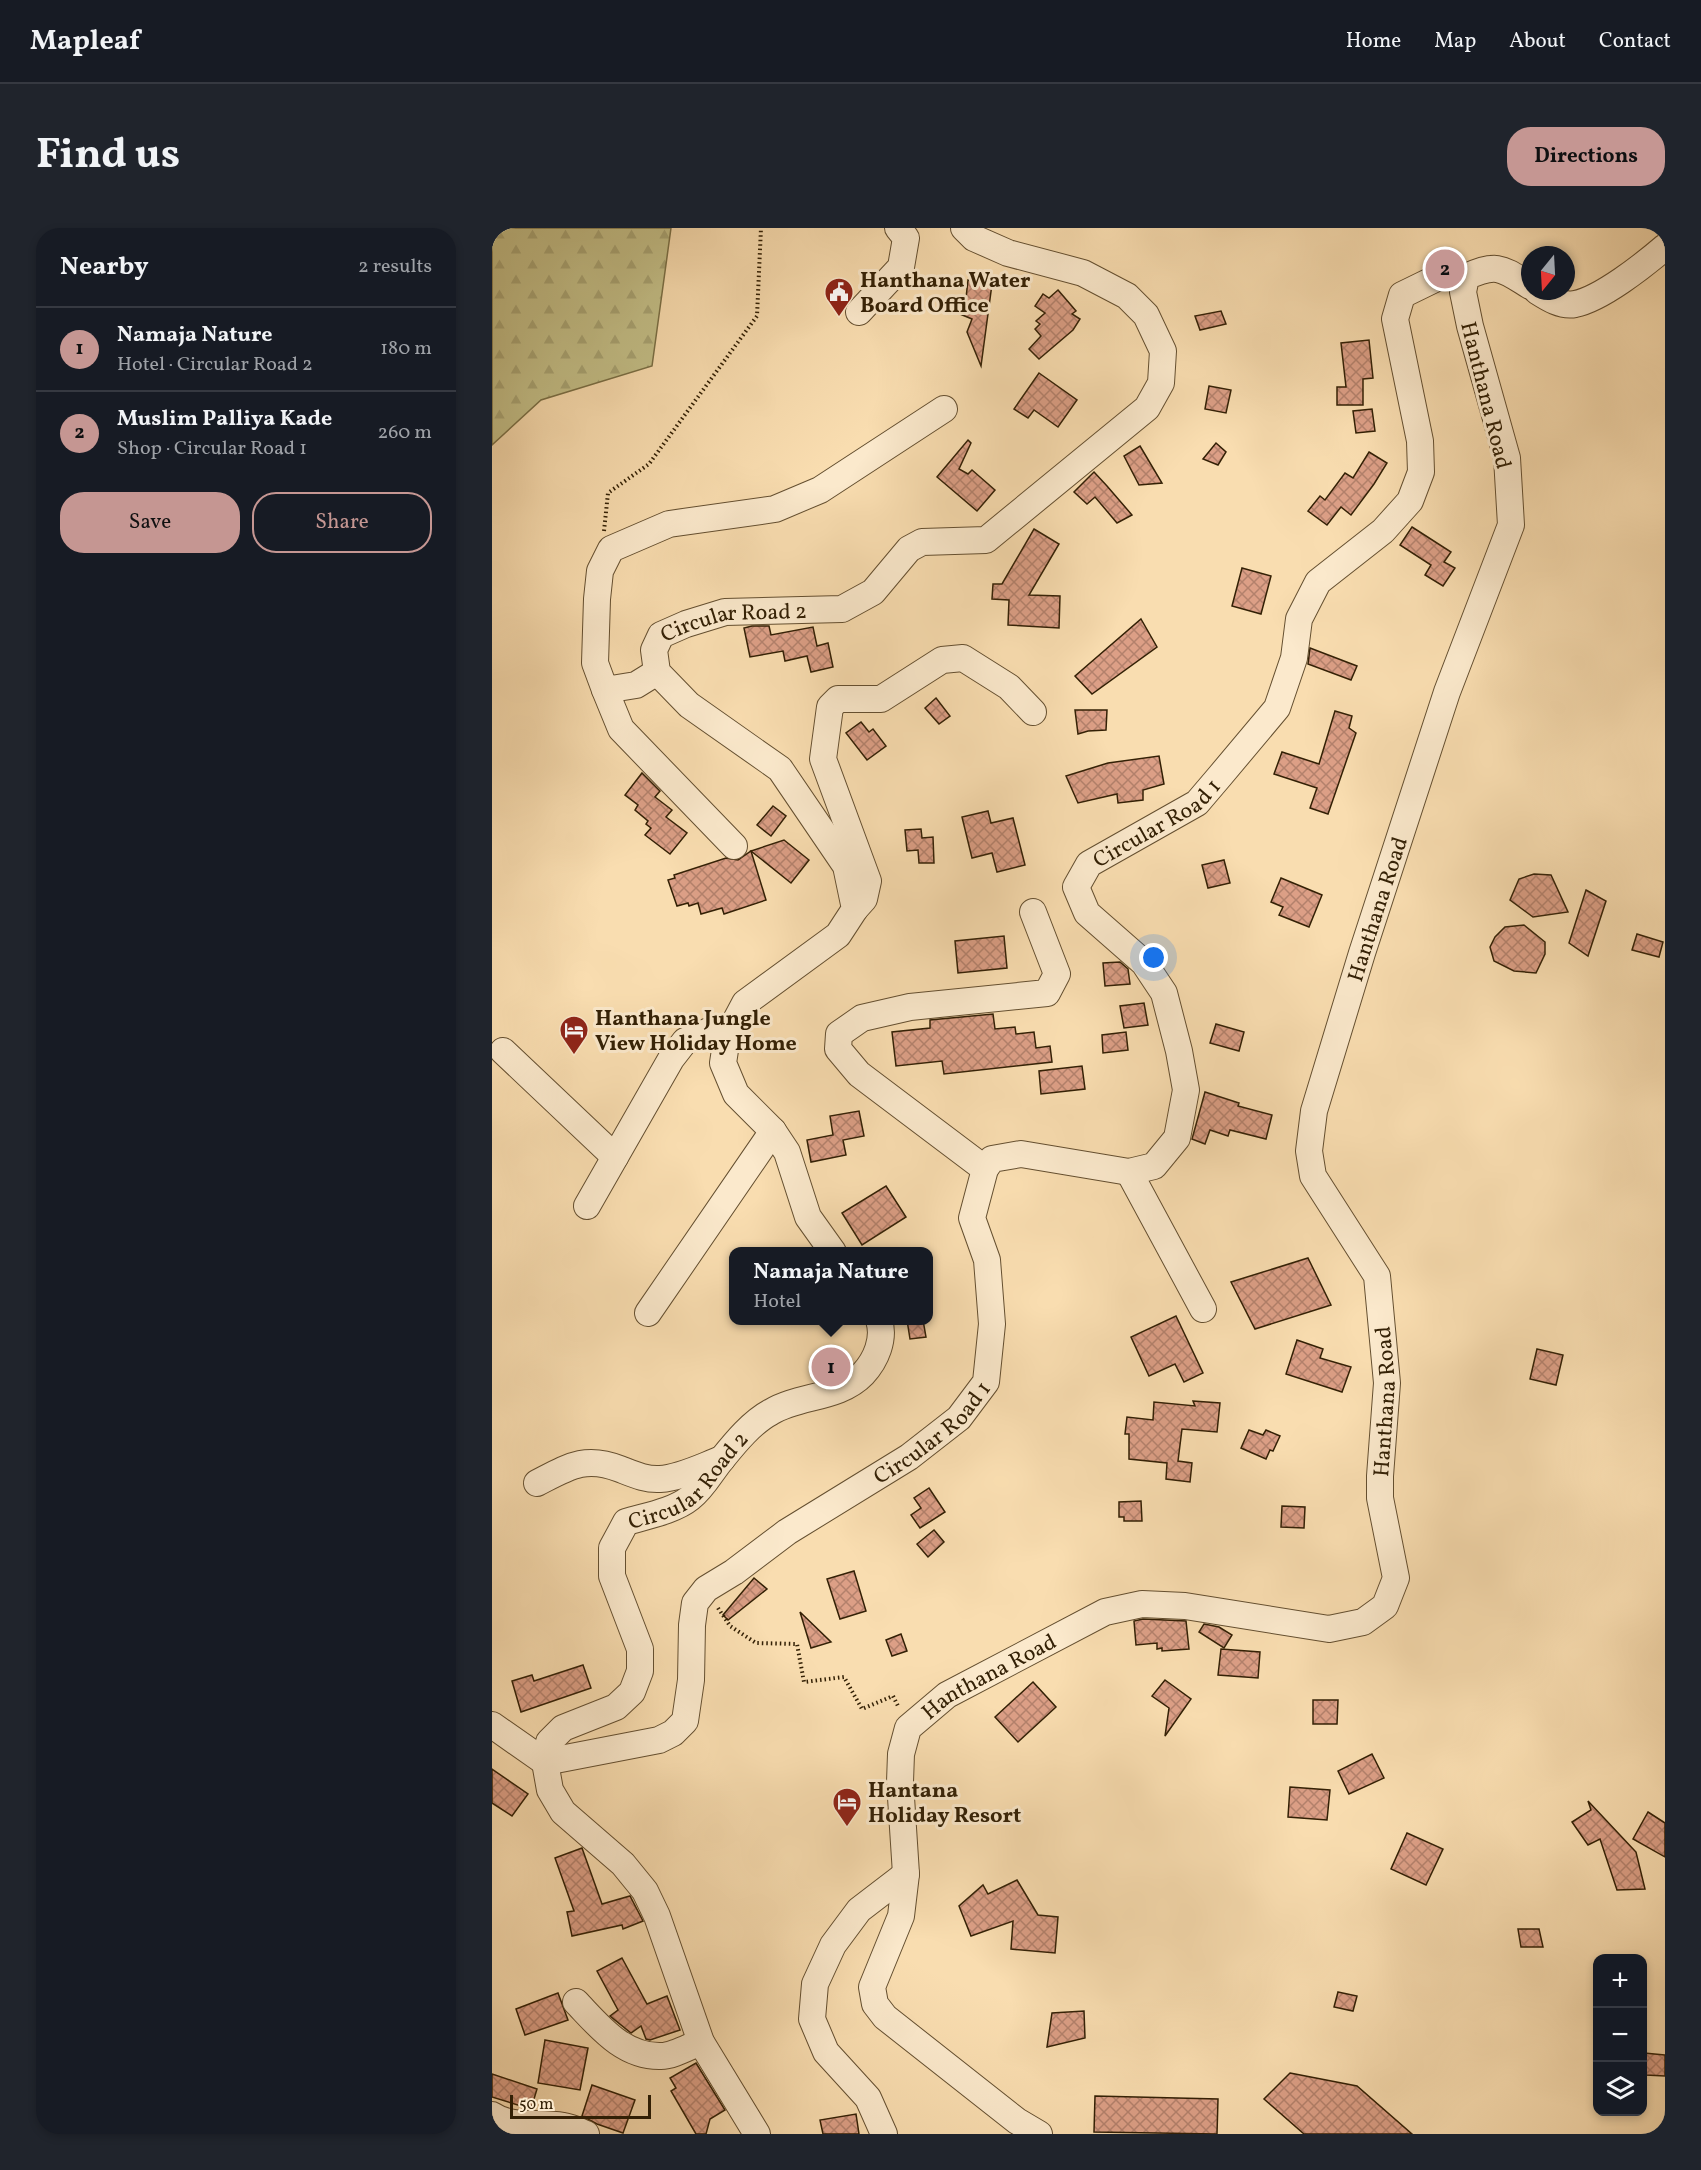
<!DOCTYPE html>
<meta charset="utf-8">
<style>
body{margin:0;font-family:Vollkorn,serif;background:#20242c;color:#f1f3f6}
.controls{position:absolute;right:18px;bottom:18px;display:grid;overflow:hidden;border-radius:12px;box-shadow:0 3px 9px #0003}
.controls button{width:54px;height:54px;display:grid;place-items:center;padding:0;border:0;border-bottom:2px solid #363941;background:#171b24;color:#f1f3f6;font:30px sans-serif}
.compass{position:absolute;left:1029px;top:18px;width:54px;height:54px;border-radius:50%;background:#171b24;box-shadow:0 3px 9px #0003;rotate:198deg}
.scale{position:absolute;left:18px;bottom:15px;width:141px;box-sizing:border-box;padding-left:6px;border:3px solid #332005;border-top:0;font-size:16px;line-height:21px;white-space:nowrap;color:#332005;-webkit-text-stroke:4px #fbe9cc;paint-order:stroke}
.you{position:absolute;left:662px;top:730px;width:21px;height:21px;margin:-15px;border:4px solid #fff;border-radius:50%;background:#1a73e8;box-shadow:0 0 0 9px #1a73e833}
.badge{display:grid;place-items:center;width:39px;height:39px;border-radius:50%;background:#c59692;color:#111;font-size:20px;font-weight:700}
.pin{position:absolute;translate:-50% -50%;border:3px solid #fff;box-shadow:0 2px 6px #0006}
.popup{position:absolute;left:237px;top:1019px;width:204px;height:78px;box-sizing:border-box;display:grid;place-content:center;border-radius:12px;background:#171b24;filter:drop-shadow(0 2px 4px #0005);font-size:20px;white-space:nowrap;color:#9ea1a6}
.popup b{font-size:22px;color:#f1f3f6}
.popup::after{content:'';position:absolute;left:50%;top:100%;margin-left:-12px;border:12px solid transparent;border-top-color:#171b24}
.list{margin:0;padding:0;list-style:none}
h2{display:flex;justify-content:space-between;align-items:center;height:78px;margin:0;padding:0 24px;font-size:26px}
h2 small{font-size:20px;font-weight:400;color:#9ea1a6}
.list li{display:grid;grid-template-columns:39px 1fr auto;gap:18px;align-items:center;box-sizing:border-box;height:84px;padding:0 24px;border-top:2px solid #363941}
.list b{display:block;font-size:22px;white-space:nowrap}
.list p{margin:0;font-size:20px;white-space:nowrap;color:#9ea1a6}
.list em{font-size:20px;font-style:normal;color:#9ea1a6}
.actions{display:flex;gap:12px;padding:18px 24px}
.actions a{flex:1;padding:14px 0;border:2px solid #c59692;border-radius:24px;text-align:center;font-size:21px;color:#c59692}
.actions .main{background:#c59692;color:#111}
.icon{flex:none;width:33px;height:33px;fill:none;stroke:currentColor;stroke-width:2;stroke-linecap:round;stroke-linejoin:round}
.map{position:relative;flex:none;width:1173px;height:1906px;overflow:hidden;border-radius:24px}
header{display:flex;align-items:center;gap:36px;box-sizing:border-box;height:84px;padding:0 30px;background:#171b24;border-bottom:2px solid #363941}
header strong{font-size:28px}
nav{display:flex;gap:33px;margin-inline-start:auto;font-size:21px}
.intro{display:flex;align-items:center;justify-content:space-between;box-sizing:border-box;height:144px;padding:0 36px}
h1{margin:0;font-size:42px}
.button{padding:15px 27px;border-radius:24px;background:#c59692;color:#111;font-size:21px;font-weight:700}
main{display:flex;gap:36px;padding:0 36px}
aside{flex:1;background:#171b24;border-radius:24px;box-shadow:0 3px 9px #0003}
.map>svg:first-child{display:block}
</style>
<header>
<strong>Mapleaf</strong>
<nav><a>Home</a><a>Map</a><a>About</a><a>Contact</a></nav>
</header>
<div class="intro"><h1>Find us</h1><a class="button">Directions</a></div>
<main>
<aside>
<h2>Nearby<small>2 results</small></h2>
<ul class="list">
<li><span class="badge">1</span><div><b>Namaja Nature</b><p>Hotel · Circular Road 2</p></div><em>180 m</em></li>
<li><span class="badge">2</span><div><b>Muslim Palliya Kade</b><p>Shop · Circular Road 1</p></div><em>260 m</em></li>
</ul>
<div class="actions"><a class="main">Save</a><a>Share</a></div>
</aside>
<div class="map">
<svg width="1173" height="1906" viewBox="0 0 1173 1906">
<defs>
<pattern id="forest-firs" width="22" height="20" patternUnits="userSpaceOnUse" patternTransform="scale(1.5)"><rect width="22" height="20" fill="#c3bf88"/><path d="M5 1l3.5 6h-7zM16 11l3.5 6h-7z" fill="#a8a474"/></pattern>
<pattern id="building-cross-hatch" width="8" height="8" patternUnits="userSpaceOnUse" patternTransform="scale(1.5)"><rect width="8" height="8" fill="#dc9f86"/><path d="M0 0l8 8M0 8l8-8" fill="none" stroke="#b3816c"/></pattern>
</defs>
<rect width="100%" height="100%" fill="#f9ddb0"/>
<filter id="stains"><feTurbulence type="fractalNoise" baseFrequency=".00333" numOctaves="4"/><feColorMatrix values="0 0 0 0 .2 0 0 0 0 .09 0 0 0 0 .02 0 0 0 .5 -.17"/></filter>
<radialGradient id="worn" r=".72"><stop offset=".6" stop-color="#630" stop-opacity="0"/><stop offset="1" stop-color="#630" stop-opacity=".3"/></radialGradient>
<!-- forest -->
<path fill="url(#forest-firs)" stroke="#7b7046" stroke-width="1.5" d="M 0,0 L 179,0 L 160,138 L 49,172 L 0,217 Z"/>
<!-- building -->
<g fill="url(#building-cross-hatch)" stroke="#332005" stroke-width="1.5">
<path d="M 476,52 L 490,56 L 493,60 L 495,55 L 500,56 L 489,138 L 475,104 L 480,91 L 468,86 L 474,70 Z"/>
<path d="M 566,62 L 584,83 L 580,86 L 588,91 L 581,102 L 547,131 L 537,121 L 549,108 L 543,101 L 548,96 L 544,93 L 553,85 L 543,78 L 551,66 L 557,70 Z"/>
<path d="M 729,83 L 734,96 L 708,102 L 703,88 Z"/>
<path d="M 877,112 L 881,150 L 871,151 L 871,177 L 845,177 L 845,159 L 854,159 L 849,115 Z"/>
<path d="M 547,145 L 585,172 L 566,199 L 542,182 L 536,190 L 522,181 Z"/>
<path d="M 717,158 L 739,162 L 734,185 L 713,181 Z"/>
<path d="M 880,181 L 883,203 L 864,205 L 861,183 Z"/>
<path d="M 476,212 L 479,215 L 467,241 L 476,246 L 480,242 L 503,262 L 485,283 L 445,249 Z"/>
<path d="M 724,215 L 734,224 L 726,237 L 711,231 Z"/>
<path d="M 648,218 L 670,255 L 647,257 L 632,228 Z"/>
<path d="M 877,224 L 895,235 L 882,256 L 859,287 L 849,279 L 835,297 L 816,283 L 828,268 L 833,272 L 853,245 L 861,250 Z"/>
<path d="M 602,244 L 615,258 L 640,287 L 625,295 L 603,269 L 595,276 L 582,264 Z"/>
<path d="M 920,299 L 959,324 L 952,334 L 963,340 L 951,358 L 933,347 L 939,337 L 908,317 Z"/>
<path d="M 542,301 L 567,316 L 537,367 L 568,368 L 567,400 L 516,397 L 517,372 L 500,371 L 501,356 L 510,356 Z"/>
<path d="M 750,340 L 779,348 L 769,386 L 740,378 Z"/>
<path d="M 649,391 L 665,419 L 600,466 L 583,448 Z"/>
<path d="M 260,398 L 277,398 L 279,407 L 321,399 L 325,418 L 336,415 L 341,439 L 319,444 L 315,428 L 293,433 L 291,423 L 258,429 L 252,400 Z"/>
<path d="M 818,420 L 865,438 L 859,452 L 816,436 Z"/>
<path d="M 444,470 L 458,488 L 447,496 L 433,480 Z"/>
<path d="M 583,482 L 615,482 L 614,502 L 596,503 L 586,506 Z"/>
<path d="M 843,483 L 860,488 L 857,500 L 864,505 L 836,586 L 818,580 L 825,560 L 782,546 L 790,524 L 827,536 Z"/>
<path d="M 369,494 L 377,504 L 381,501 L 394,518 L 375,532 L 354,505 Z"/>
<path d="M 667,528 L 672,556 L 651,562 L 651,572 L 626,575 L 625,566 L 586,575 L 574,548 L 616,535 Z"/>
<path d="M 150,545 L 168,563 L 163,569 L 180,582 L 174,589 L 195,605 L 178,626 L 153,607 L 159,600 L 154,596 L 156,593 L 143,582 L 146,577 L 133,567 Z"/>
<path d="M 281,578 L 294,588 L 279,608 L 265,597 Z"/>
<path d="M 496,583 L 499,595 L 521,590 L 533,637 L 505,644 L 500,625 L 480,630 L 470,589 Z"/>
<path d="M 429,601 L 430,610 L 441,609 L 442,635 L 427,635 L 426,622 L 415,623 L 413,602 Z"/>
<path d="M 292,612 L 317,632 L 299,655 L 259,623 Z"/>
<path d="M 259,623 L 274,672 L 232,686 L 230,680 L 209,686 L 206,675 L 197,678 L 196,675 L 185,678 L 176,652 L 183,650 L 182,647 L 234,630 L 246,632 Z"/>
<path d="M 732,632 L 738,655 L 716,660 L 710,637 Z"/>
<path d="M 1042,646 L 1059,647 L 1076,684 L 1041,689 L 1018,672 L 1027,651 Z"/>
<path d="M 789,650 L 830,667 L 817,699 L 787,687 L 791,679 L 779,674 Z"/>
<path d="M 1094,662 L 1114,673 L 1096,728 L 1077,715 Z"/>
<path d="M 1032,697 L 1053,714 L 1053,726 L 1044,745 L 1022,743 L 1002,733 L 998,719 L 1003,709 L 1013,699 Z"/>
<path d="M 1145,706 L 1171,714 L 1167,729 L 1140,722 Z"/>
<path d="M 512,708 L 515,740 L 466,745 L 463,713 Z"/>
<path d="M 628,734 L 636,741 L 638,756 L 613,758 L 611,735 Z"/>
<path d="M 652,775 L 656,797 L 632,800 L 628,778 Z"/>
<path d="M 501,786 L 503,801 L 523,799 L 524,806 L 542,804 L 544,820 L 558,818 L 560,834 L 452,846 L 450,833 L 404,838 L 400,804 L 438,800 L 438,792 Z"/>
<path d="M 724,796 L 752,804 L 747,823 L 718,815 Z"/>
<path d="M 634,804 L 636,822 L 611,825 L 610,807 Z"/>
<path d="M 590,838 L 593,861 L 549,866 L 547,843 Z"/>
<path d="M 713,864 L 747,875 L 746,878 L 780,887 L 774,911 L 738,902 L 736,908 L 718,902 L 713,916 L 700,911 Z"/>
<path d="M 367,883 L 372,908 L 351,912 L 354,927 L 319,934 L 315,912 L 341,907 L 338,888 Z"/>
<path d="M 394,958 L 414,989 L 370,1017 L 350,985 Z"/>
<path d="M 816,1030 L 839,1077 L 763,1101 L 739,1054 Z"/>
<path d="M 684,1088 L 711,1145 L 692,1154 L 683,1136 L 657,1148 L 639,1109 Z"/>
<path d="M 415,1092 L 431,1092 L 434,1109 L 418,1111 Z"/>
<path d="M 805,1112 L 831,1121 L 828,1130 L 859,1139 L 850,1164 L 794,1146 Z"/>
<path d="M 1045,1121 L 1071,1127 L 1064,1157 L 1038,1151 Z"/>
<path d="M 701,1173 L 728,1175 L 725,1204 L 690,1201 L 686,1233 L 700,1235 L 698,1254 L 674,1251 L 675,1235 L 637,1231 L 637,1206 L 633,1206 L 635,1189 L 661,1192 L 662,1174 L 703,1178 Z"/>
<path d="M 757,1202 L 771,1207 L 774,1202 L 788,1208 L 781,1223 L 778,1222 L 774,1231 L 749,1220 Z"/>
<path d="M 437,1260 L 453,1284 L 428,1300 L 419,1287 L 429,1280 L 422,1270 Z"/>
<path d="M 649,1273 L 650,1293 L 632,1293 L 632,1289 L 627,1289 L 627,1274 Z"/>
<path d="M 790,1278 L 813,1279 L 812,1300 L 789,1299 Z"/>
<path d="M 442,1302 L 452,1314 L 436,1329 L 425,1316 Z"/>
<path d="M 362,1343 L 374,1383 L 348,1391 L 335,1351 Z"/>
<path d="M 262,1350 L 275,1361 L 236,1392 L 231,1387 Z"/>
<path d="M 308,1384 L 339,1414 L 319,1420 Z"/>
<path d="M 651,1391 L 694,1393 L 697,1421 L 670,1423 L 670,1420 L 665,1421 L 665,1415 L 644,1417 L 642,1393 Z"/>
<path d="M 712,1396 L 727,1399 L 740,1407 L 732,1420 L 707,1404 Z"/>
<path d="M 409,1406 L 415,1423 L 400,1428 L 394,1412 Z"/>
<path d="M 729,1421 L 768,1424 L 766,1450 L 726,1447 Z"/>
<path d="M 91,1437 L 99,1460 L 29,1484 L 20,1453 L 40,1447 L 42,1453 Z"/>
<path d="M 673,1452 L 699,1471 L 673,1508 L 677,1480 L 660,1468 Z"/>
<path d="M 541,1454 L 564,1479 L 526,1514 L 503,1489 Z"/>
<path d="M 821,1472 L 846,1472 L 845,1496 L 821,1496 Z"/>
<path d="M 880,1526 L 892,1550 L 857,1566 L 846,1543 Z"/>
<path d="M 0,1541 L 36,1566 L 20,1588 L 0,1575 Z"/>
<path d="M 798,1559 L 838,1562 L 835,1592 L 796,1589 Z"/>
<path d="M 1096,1573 L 1144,1624 L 1153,1661 L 1125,1662 L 1108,1611 L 1096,1617 L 1080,1594 L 1099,1582 Z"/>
<path d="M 1156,1584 L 1173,1595 L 1173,1629 L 1141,1611 Z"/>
<path d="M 915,1605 L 951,1621 L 934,1657 L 899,1641 Z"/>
<path d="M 90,1620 L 110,1676 L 138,1668 L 151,1693 L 131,1701 L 130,1697 L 80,1708 L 75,1684 L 82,1683 L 63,1630 Z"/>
<path d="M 525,1652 L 546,1687 L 566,1689 L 563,1725 L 519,1721 L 521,1693 L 479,1708 L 467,1678 L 491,1657 L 496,1666 Z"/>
<path d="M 1026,1701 L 1047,1701 L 1051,1719 L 1029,1719 Z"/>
<path d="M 130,1730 L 155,1776 L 175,1768 L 188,1802 L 158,1812 L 154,1811 L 149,1798 L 139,1805 L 118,1788 L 126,1782 L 105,1743 Z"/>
<path d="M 846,1764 L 865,1768 L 861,1783 L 842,1779 Z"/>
<path d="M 66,1765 L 76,1792 L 33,1807 L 24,1781 Z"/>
<path d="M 592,1783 L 593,1810 L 555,1819 L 560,1785 Z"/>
<path d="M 53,1812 L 96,1820 L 88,1862 L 46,1855 Z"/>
<path d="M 1152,1825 L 1173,1827 L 1173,1848 L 1154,1847 Z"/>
<path d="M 204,1835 L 233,1882 L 218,1891 L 214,1906 L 204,1906 L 179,1863 L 184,1860 L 178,1850 Z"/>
<path d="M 798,1845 L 865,1858 L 920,1906 L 812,1906 L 772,1871 Z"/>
<path d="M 0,1846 L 45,1861 L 39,1881 L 0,1869 Z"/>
<path d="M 100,1857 L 143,1872 L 131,1905 L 105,1896 L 90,1888 Z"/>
<path d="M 603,1868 L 726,1871 L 725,1906 L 602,1904 Z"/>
<path d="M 364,1886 L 367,1906 L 331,1906 L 328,1892 Z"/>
</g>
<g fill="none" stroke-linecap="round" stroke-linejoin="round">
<!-- minor casing -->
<g stroke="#644f30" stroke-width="28">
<g id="minor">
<path d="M 1045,63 C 1056,70 1070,79 1083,76 C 1109,71 1152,37 1173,19"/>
<path d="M 367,84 L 409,39 L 414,10 L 406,0"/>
<path d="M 165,444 L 144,457 L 113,462 L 103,435 L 105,371 L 108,343 L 119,321 L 177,296 L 283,281 L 328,262 L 452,181"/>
<path d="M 113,462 L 129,501 L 242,618"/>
<path d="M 363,681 L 372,671 L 376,653 L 331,531 L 338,479 L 346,471 L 389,471 L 450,432 L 471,430 L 517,459 L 541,484"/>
<path d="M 11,823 L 123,929"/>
<path d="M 493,941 L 367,846 L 346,821 L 347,806 L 370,790 L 418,779 L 555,765 L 565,746 L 541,684"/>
<path d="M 637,944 L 711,1081"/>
<path d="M 95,978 L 179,831 L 193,813 L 217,803 L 235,809"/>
<path id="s1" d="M 341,1024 L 316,989 L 295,924 L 281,903 L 244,866 L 231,835 L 235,809 L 253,775 L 346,707 L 363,681 L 354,638 L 288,541 L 197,477 L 165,444 L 162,422 L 169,407 L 194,396 L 233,384 L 350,381 L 381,364 L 417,321 L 430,314 L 494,312 L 655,180 L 669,155 L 671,123 L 654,87 L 635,68 L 591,45 L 516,25 L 482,10 L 472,0"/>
<path d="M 156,1085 L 281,903"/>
<path d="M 45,1255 C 76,1239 93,1227 128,1241 C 141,1246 154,1252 168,1251 C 188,1250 211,1238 230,1231"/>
<path d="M 0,1497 L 53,1534"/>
<path id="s2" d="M 53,1534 L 167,1512 L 181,1505 L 193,1493 L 199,1452 L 200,1397 L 203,1375 L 214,1361 L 242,1344 L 295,1304 L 417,1229 L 467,1190 L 494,1154 L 500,1096 L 495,1032 L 480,990 L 493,941 L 500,931 L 529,926 L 637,944 L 662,938 L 685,910 L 694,862 L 687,823 L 672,765 L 652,735 L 595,685 L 584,659 L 597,636 L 705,575 L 728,548 L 785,480 L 802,430 L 807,391 L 826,354 L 891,303 L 918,273 L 929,244 L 928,213 L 903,91 L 910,67 L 951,47 L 974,49"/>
<path d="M 84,1774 C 107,1798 131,1829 169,1828 C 181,1828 198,1818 209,1814"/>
<path d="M 0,1887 C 21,1901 47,1893 71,1898 C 79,1899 87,1903 94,1906"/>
<path id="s3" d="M 265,1906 L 209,1814 L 165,1688 L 153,1663 L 131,1636 L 71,1584 L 58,1562 L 53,1534 L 57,1514 L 71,1500 L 124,1479 L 140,1464 L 148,1443 L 148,1421 L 120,1348 L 120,1320 L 134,1294 C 154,1288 182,1283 198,1270 C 212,1259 219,1244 230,1231 C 243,1215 260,1194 279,1184 C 307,1167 347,1171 371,1146 C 384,1132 393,1111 387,1092"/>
<path d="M 392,1906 L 376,1870 L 334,1824 L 320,1791 L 323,1756 L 341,1717 L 367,1682 L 414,1646"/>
<path id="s4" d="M 547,1906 L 525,1893 L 393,1789 L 383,1776 L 380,1759 L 409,1688 L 414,1646 L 408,1554 L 409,1526 L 416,1500 L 455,1467 L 613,1384 L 650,1376 L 693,1378 L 837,1401 L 871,1394 L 893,1378 L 904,1350 L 888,1270 L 888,1248 L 895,1155 L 885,1048 L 821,948 L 817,923 L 822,883 L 870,725 L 955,464 L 1019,297 L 1015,230 L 978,98 L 971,64 L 974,49 C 1006,34 1011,41 1038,58"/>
</g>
</g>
<!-- path -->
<g stroke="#332005" stroke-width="4" stroke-dasharray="1.5 3" stroke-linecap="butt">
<path d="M 112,303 L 116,265 L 157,236 L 265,88 L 269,0"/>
<path d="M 226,1380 L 238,1398 L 264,1415 L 305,1416 L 312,1454 L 352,1449 L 370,1481 L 401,1468 L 407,1480"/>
</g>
<!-- minor -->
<use href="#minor" stroke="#fbe9cc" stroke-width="26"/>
</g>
<!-- icons -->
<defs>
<g id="civic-pin" transform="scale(1.5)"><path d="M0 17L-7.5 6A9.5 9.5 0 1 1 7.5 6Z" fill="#8f2418" stroke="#fbe9cc"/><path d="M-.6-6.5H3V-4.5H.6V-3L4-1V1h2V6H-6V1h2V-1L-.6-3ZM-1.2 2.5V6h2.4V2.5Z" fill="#fff"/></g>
<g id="hotel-pin" transform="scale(1.5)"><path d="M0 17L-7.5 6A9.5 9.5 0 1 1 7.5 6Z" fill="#8f2418" stroke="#fbe9cc"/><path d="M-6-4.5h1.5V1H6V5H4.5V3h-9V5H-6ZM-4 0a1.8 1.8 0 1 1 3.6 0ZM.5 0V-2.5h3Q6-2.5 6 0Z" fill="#fff"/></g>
</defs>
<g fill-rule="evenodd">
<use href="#civic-pin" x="347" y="64"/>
<use href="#hotel-pin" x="82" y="802"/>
<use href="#hotel-pin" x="355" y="1574"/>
</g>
<g text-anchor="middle" stroke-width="6" stroke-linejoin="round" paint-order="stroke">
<!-- poi labels -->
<g font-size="22" font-weight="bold" fill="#332005" stroke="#fbe9cc" text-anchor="start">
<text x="368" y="59">Hanthana Water<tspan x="368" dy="25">Board Office</tspan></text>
<text x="103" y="797">Hanthana Jungle<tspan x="103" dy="25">View Holiday Home</tspan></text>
<text x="376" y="1569">Hantana<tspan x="376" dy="25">Holiday Resort</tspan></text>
</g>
<!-- street labels -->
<g font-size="22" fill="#332005" stroke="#fbe9cc">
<text transform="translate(995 167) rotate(76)" y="8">Hanthana Road</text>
<text dy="8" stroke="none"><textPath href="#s1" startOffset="866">Circular Road 2</textPath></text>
<text dy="8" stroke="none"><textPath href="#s2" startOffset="1461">Circular Road 1</textPath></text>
<text dy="8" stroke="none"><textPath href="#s4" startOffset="1742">Hanthana Road</textPath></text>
<text dy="8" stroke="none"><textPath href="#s4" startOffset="1220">Hanthana Road</textPath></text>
<text dy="8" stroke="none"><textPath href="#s2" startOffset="561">Circular Road 1</textPath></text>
<text dy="8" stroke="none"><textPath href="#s3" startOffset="814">Circular Road 2</textPath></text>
<text dy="8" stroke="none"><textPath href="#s4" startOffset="590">Hanthana Road</textPath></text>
</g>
</g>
<rect width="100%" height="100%" filter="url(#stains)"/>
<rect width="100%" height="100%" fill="url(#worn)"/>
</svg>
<div class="controls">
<button>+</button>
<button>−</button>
<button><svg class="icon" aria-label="layers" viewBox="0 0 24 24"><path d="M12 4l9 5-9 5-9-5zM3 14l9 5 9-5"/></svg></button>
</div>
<svg class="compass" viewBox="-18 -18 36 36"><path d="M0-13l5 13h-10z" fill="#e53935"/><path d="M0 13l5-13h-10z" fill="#9ea1a6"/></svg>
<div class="scale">50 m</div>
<div class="you"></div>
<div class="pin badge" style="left:339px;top:1139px">1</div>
<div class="popup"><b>Namaja Nature</b>Hotel</div>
<div class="pin badge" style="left:953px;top:41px">2</div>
</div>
</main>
